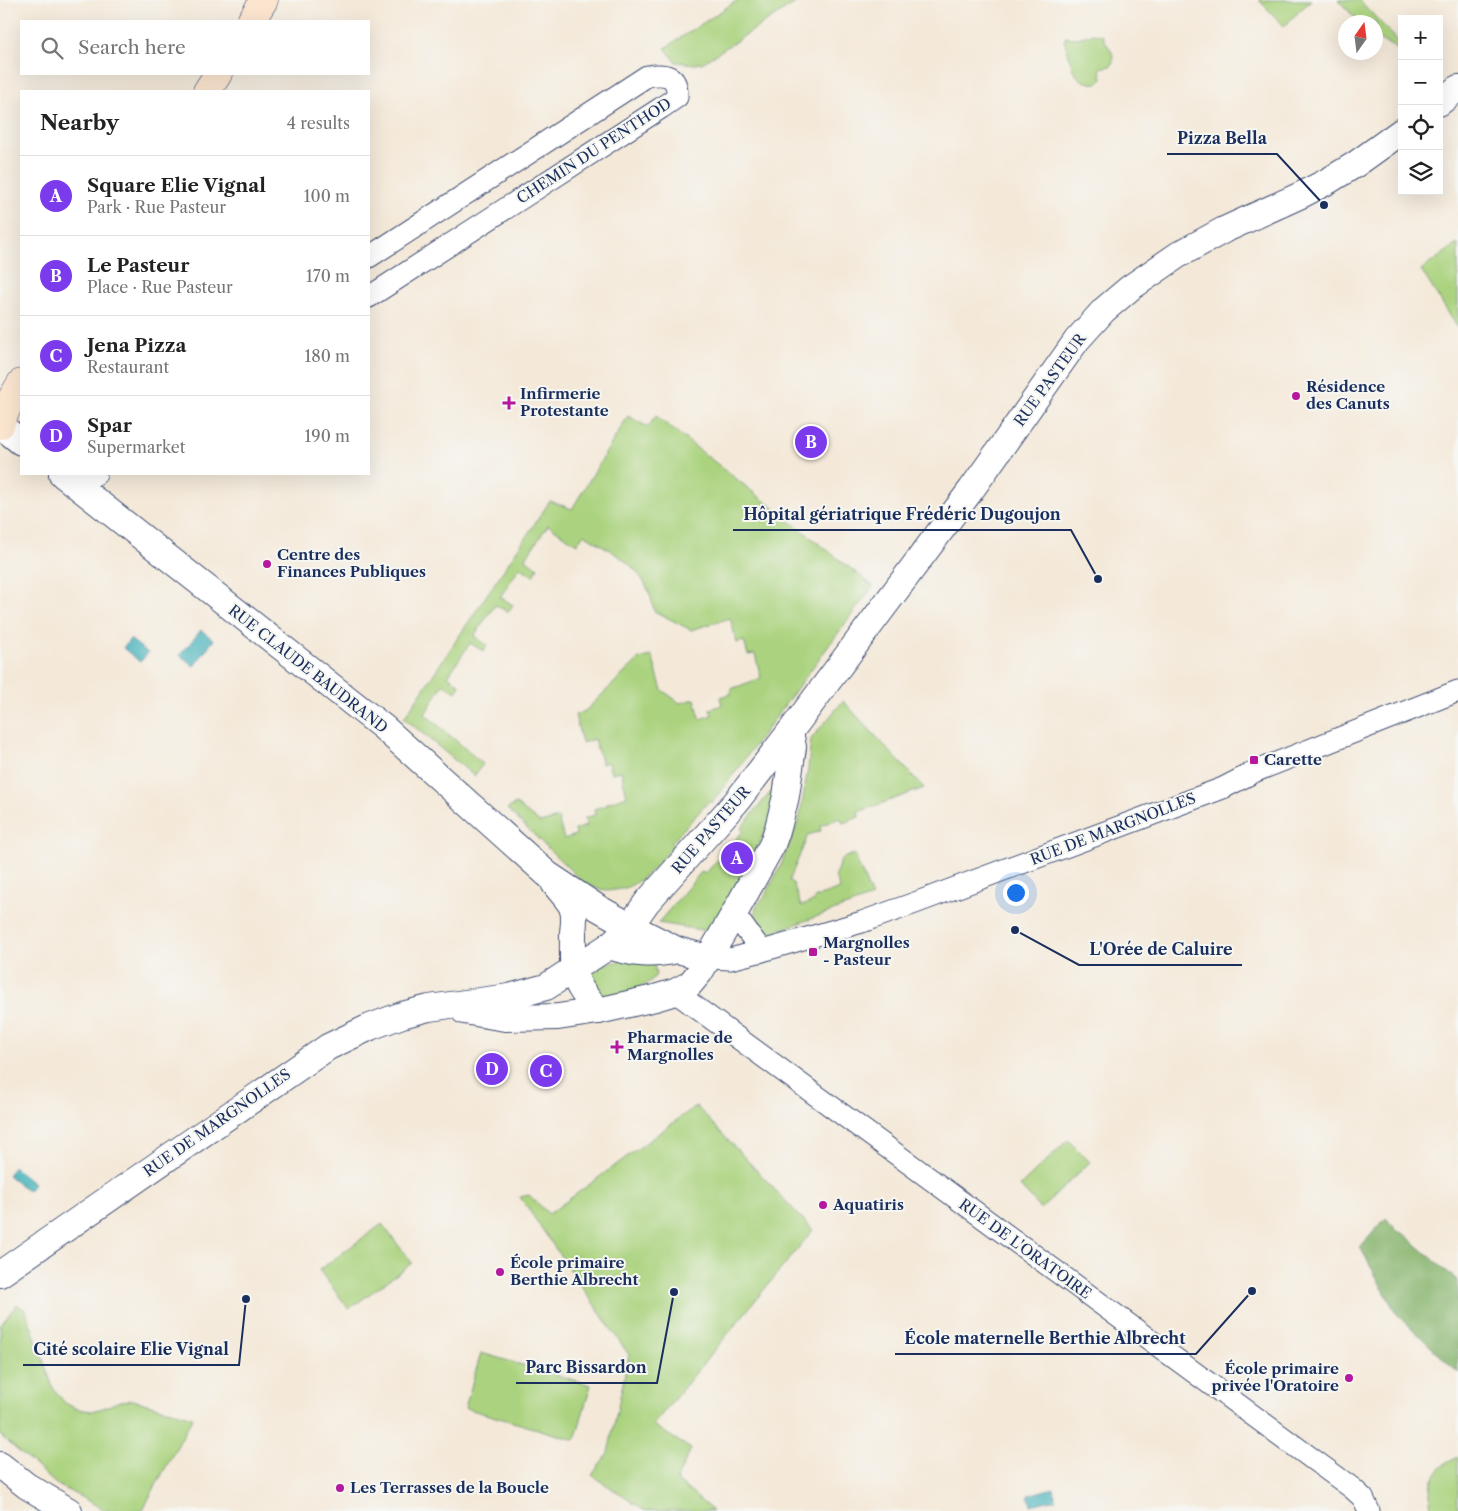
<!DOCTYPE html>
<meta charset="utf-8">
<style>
body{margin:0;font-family:"Libre Caslon Text",serif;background:#f6f6f6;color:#222}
.controls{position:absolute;right:15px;top:15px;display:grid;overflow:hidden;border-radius:0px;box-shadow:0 5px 20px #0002}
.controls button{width:45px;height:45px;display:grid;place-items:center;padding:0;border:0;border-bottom:1px solid #e0e0e0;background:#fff;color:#222;font:25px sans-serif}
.compass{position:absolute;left:1338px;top:15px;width:45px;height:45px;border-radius:50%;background:#fff;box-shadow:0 5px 20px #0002;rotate:14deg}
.you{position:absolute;left:1015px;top:892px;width:18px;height:18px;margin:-12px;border:4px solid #fff;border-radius:50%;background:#1a73e8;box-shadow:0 0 0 8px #1a73e833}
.badge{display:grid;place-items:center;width:32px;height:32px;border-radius:50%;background:#7c3aed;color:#fff;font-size:16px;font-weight:700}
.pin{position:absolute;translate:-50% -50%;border:2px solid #fff;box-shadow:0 1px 5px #0006}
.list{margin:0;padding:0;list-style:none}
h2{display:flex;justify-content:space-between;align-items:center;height:65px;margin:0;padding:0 20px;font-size:21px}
h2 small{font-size:16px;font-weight:400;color:#767676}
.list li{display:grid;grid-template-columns:32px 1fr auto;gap:15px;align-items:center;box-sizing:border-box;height:80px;padding:0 20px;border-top:1px solid #e0e0e0}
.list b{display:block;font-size:19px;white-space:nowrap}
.list p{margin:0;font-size:16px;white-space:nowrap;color:#767676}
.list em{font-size:16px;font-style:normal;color:#767676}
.icon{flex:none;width:28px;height:28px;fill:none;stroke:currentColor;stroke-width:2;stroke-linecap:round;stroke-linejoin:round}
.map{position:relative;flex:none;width:1458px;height:1511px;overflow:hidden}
.search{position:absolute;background:#fff;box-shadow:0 5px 20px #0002;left:20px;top:20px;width:350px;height:55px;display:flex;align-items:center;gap:12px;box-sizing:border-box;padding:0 18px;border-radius:0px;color:#767676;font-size:19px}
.panel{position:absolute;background:#fff;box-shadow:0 5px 20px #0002;left:20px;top:90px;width:350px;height:385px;border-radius:0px}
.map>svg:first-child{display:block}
</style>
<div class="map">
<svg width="1458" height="1511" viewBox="0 0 1458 1511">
<rect width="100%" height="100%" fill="#f6f6f2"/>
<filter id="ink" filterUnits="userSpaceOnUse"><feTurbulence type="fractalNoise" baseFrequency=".02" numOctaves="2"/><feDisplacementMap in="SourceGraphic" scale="10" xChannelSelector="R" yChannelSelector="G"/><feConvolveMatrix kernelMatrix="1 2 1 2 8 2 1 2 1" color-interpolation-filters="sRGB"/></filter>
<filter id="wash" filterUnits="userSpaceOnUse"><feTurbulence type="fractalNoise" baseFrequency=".0096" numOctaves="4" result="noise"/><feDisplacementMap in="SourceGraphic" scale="20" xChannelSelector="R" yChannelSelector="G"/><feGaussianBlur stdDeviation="1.12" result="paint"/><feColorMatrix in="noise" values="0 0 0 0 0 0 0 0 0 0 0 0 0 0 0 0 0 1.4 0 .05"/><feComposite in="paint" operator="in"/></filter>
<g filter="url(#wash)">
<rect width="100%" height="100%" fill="#f4e9d9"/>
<!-- green -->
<g fill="#abd37f" stroke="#63816e">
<path d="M 738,0 L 800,0 L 702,63 L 695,64 L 676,62 L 665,48 Z"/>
<path d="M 1259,0 L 1311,0 L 1284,26 Z"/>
<path d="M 1338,0 L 1359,0 L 1402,45 L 1402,52 L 1376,37 L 1376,22 L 1359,22 Z"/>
<path d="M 1092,34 L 1102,35 C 1106,46 1118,53 1111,66 L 1100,68 L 1102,79 C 1098,83 1096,84 1091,83 C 1070,81 1070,55 1064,40 L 1066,37 L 1077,38 Z"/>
<path d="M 1458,243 L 1458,328 L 1421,270 Z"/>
<path d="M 628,416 L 648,427 L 656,416 L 873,586 L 712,803 L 709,801 L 671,843 L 673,846 C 648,875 626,904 584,883 L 507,809 L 516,804 L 540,823 L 558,818 L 564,839 L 576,835 L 575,830 L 586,826 L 585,818 L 595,815 L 594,809 L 607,805 L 607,803 L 627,796 L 621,771 L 611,773 L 608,762 L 602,764 L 594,739 L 582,743 L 575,715 L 585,711 L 639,659 L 652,656 L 662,690 L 680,703 L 695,699 L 700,719 L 712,715 L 710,709 L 722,705 L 720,697 L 731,694 L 731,689 L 761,678 L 755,654 L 748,655 L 744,641 L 737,643 L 730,618 L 691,630 L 654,611 C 647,567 618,556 584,534 L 577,544 L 548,525 L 525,559 L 538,568 L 533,576 L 520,567 L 500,597 L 513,605 L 508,612 L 495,605 L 474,636 L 487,645 L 483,651 L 470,643 L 448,676 L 460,685 L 456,692 L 443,684 L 425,714 L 483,764 L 474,776 L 404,718 L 550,501 L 572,509 Z"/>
<path d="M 843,701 L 924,788 L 858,812 L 859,817 L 843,823 L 840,818 L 820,826 L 821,831 L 808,835 L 789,881 L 793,883 L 801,906 L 815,901 L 814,898 L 840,889 L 835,876 L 841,859 L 854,854 L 872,897 L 774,932 L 765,933 L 757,923 L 755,912 L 756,906 L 765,896 L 781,865 L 799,820 L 808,769 L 811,739 Z"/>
<path d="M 773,789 L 777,789 L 771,819 L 735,895 L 708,931 L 658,923 L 702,871 L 706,873 L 743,831 L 741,828 Z"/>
<path d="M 626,960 L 654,964 L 656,975 C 646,990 618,997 601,995 L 588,979 C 592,964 612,963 626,960 Z"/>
<path d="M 696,1106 L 813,1230 L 653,1425 L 691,1449 L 676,1480 L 713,1511 L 645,1511 L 592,1475 L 608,1453 L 629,1355 L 520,1197 L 529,1195 L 549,1214 Z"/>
<path d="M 1068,1140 L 1090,1162 L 1041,1209 L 1020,1186 Z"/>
<path d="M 382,1224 L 412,1263 L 349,1309 L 319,1270 Z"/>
<path d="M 17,1304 L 26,1311 L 53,1388 L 65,1403 L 77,1409 L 92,1411 L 103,1408 L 120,1401 L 133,1400 L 193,1417 L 142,1511 L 107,1511 L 56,1484 L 0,1435 L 0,1326 Z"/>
<path d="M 481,1353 L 591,1385 L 575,1440 L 465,1408 Z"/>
<path d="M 1458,1457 L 1458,1511 L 1432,1511 C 1425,1489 1435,1465 1458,1457 Z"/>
</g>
<!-- forest -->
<path fill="#88b56e" stroke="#527266" d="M 1386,1218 L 1397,1231 L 1404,1234 L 1458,1281 L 1458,1373 L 1396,1313 L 1360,1247 Z"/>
<!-- water -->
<g fill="#40b0b9" stroke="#2e708c">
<path d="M 201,630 L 214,640 L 194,666 L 180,655 Z"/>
<path d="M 130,639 L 148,653 L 140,662 L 123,648 Z"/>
<path d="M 14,1167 L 34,1183 L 28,1191 L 8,1175 Z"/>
<path d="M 1053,1488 L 1056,1499 L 1031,1505 L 1028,1495 Z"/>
</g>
</g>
<g filter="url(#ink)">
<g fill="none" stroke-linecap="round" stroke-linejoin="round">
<!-- minor casing -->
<g stroke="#3c4b70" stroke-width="23">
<g id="minor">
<path d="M 369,257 L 647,76 C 666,73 678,75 677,97 L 661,108 L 369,297"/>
<path d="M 76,485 L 96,474"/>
<path d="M 734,914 L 762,951"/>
<path d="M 708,958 L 730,959 L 762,951 L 862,922 L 915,903 L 1223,788 L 1256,771 L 1458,691"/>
<path d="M 675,992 L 1352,1488 L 1363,1498 L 1369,1511"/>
</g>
</g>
<!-- tertiary casing -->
<g stroke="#3c4b70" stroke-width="28">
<g id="tertiary">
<path d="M 1439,103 L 1458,88"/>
<path d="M 0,425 L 21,442"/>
<path d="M 62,474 L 383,727 L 547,874 L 598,908 L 630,926 L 677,950 L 708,958"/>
<path d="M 554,883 C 559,890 567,898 571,905 C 575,912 574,925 573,932 C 573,973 570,980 598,1011"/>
<path d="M 609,946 C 635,954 650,956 677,950"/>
<path d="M 464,1011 L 505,1018 L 558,1017 L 598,1011 L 655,998 L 675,992 L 690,984 L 700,972 L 734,914 L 772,845 L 778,828 L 786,796 L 793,747 L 790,732"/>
<path d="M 0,1274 L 328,1047 L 370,1027 L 402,1015 L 429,1008 L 509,997 L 546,987 L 609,946 L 630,926 L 647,902 L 736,802 L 790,732 L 971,490 L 1077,340 L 1104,310 L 1130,288 L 1178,255 L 1224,230 L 1301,195 L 1328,181 L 1356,164 L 1402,131"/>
<path d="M 0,1465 L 27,1486 L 69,1511"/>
</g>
</g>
<!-- secondary casing -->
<g stroke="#3c4b70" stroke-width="29">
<g id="secondary">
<path d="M 251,21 L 264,0"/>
<path d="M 207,91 L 218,74"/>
<path d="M 0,425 L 9,403 L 21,383"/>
</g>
</g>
<!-- minor -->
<use href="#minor" stroke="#fff" stroke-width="21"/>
<!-- tertiary -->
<use href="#tertiary" stroke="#fff" stroke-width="26"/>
<!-- secondary -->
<use href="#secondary" stroke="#fbe5cf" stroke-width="28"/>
</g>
</g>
<!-- markers -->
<g fill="#b5179e" stroke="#f6f6f2" stroke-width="2">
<circle cx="1296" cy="396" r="5"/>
<path d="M506.5 395.5h5v5h5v5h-5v5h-5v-5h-5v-5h5z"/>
<circle cx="267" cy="564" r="5"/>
<rect x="1249" y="755" width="10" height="10" rx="2.5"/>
<rect x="808" y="947" width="10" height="10" rx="2.5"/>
<path d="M614.5 1039.5h5v5h5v5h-5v5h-5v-5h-5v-5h5z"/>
<circle cx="823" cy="1205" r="5"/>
<circle cx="500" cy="1272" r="5"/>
<circle cx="1349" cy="1378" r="5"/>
<circle cx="340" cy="1488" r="5"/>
</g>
<g text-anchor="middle" stroke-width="4" stroke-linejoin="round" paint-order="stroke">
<!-- street labels -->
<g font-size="15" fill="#1b2f5e" stroke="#f6f6f2">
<text transform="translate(594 151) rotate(-33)" y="5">CHEMIN DU PENTHOD</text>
<text transform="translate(1050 380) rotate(-54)" y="5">RUE PASTEUR</text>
<text transform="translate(308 669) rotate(38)" y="5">RUE CLAUDE BAUDRAND</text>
<text transform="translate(1113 829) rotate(-21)" y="5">RUE DE MARGNOLLES</text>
<text transform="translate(711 830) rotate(-49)" y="5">RUE PASTEUR</text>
<text transform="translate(217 1123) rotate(-35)" y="5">RUE DE MARGNOLLES</text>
<text transform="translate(1025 1249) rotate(36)" y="5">RUE DE L'ORATOIRE</text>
</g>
<!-- poi labels -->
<g font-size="15" font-weight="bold" fill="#1b2f5e" stroke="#f6f6f2" text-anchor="start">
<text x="1306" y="392">Résidence<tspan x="1306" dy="17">des Canuts</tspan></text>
<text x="520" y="399">Infirmerie<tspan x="520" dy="17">Protestante</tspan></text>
<text x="277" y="560">Centre des<tspan x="277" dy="17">Finances Publiques</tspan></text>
<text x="1264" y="765">Carette</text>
<text x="823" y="948">Margnolles<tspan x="823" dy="17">- Pasteur</tspan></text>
<text x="627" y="1043">Pharmacie de<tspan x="627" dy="17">Margnolles</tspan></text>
<text x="833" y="1210">Aquatiris</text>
<text x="510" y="1268">École primaire<tspan x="510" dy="17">Berthie Albrecht</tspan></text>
<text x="1339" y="1374" text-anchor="end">École primaire<tspan x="1339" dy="17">privée l'Oratoire</tspan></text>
<text x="350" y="1493">Les Terrasses de la Boucle</text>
</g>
</g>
<!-- callouts -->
<path fill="none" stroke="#1b2f5e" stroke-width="2" d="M1324 205L1277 154H1167M1098 579L1071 530H733M1015 930L1079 965H1242M1252 1291L1196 1354H895M246 1299L239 1365H23M674 1292L657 1383H516"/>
<g fill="#1b2f5e" stroke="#f6f6f2" stroke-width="2">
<circle cx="1324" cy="205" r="5"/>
<circle cx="1098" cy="579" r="5"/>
<circle cx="1015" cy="930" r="5"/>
<circle cx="1252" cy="1291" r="5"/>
<circle cx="246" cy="1299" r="5"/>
<circle cx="674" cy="1292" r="5"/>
</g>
<g font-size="16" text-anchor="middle" font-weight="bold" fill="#1b2f5e" stroke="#f6f6f2" stroke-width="4" stroke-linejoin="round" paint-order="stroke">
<text x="1222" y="144">Pizza Bella</text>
<text x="902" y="520">Hôpital gériatrique Frédéric Dugoujon</text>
<text x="1161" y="955">L'Orée de Caluire</text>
<text x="1045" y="1344">École maternelle Berthie Albrecht</text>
<text x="131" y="1355">Cité scolaire Elie Vignal</text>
<text x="586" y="1373">Parc Bissardon</text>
</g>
</svg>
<div class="controls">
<button>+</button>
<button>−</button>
<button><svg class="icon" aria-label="locate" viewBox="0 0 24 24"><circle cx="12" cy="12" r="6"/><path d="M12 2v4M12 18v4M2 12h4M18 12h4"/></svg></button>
<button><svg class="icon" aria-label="layers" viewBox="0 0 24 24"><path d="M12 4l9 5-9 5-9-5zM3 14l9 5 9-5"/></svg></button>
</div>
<svg class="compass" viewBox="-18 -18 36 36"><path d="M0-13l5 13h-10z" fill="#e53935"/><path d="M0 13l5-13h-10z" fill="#767676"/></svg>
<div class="you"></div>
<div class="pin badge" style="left:737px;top:858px">A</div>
<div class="pin badge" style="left:811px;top:442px">B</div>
<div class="pin badge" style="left:546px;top:1071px">C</div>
<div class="pin badge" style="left:492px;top:1069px">D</div>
<div class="search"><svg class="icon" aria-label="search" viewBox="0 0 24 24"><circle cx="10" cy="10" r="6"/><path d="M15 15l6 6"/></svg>Search here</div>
<section class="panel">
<h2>Nearby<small>4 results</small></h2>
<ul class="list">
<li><span class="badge">A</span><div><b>Square Elie Vignal</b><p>Park · Rue Pasteur</p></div><em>100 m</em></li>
<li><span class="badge">B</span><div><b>Le Pasteur</b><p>Place · Rue Pasteur</p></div><em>170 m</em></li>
<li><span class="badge">C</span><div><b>Jena Pizza</b><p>Restaurant</p></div><em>180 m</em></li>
<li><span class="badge">D</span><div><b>Spar</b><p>Supermarket</p></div><em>190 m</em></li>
</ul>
</section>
</div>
